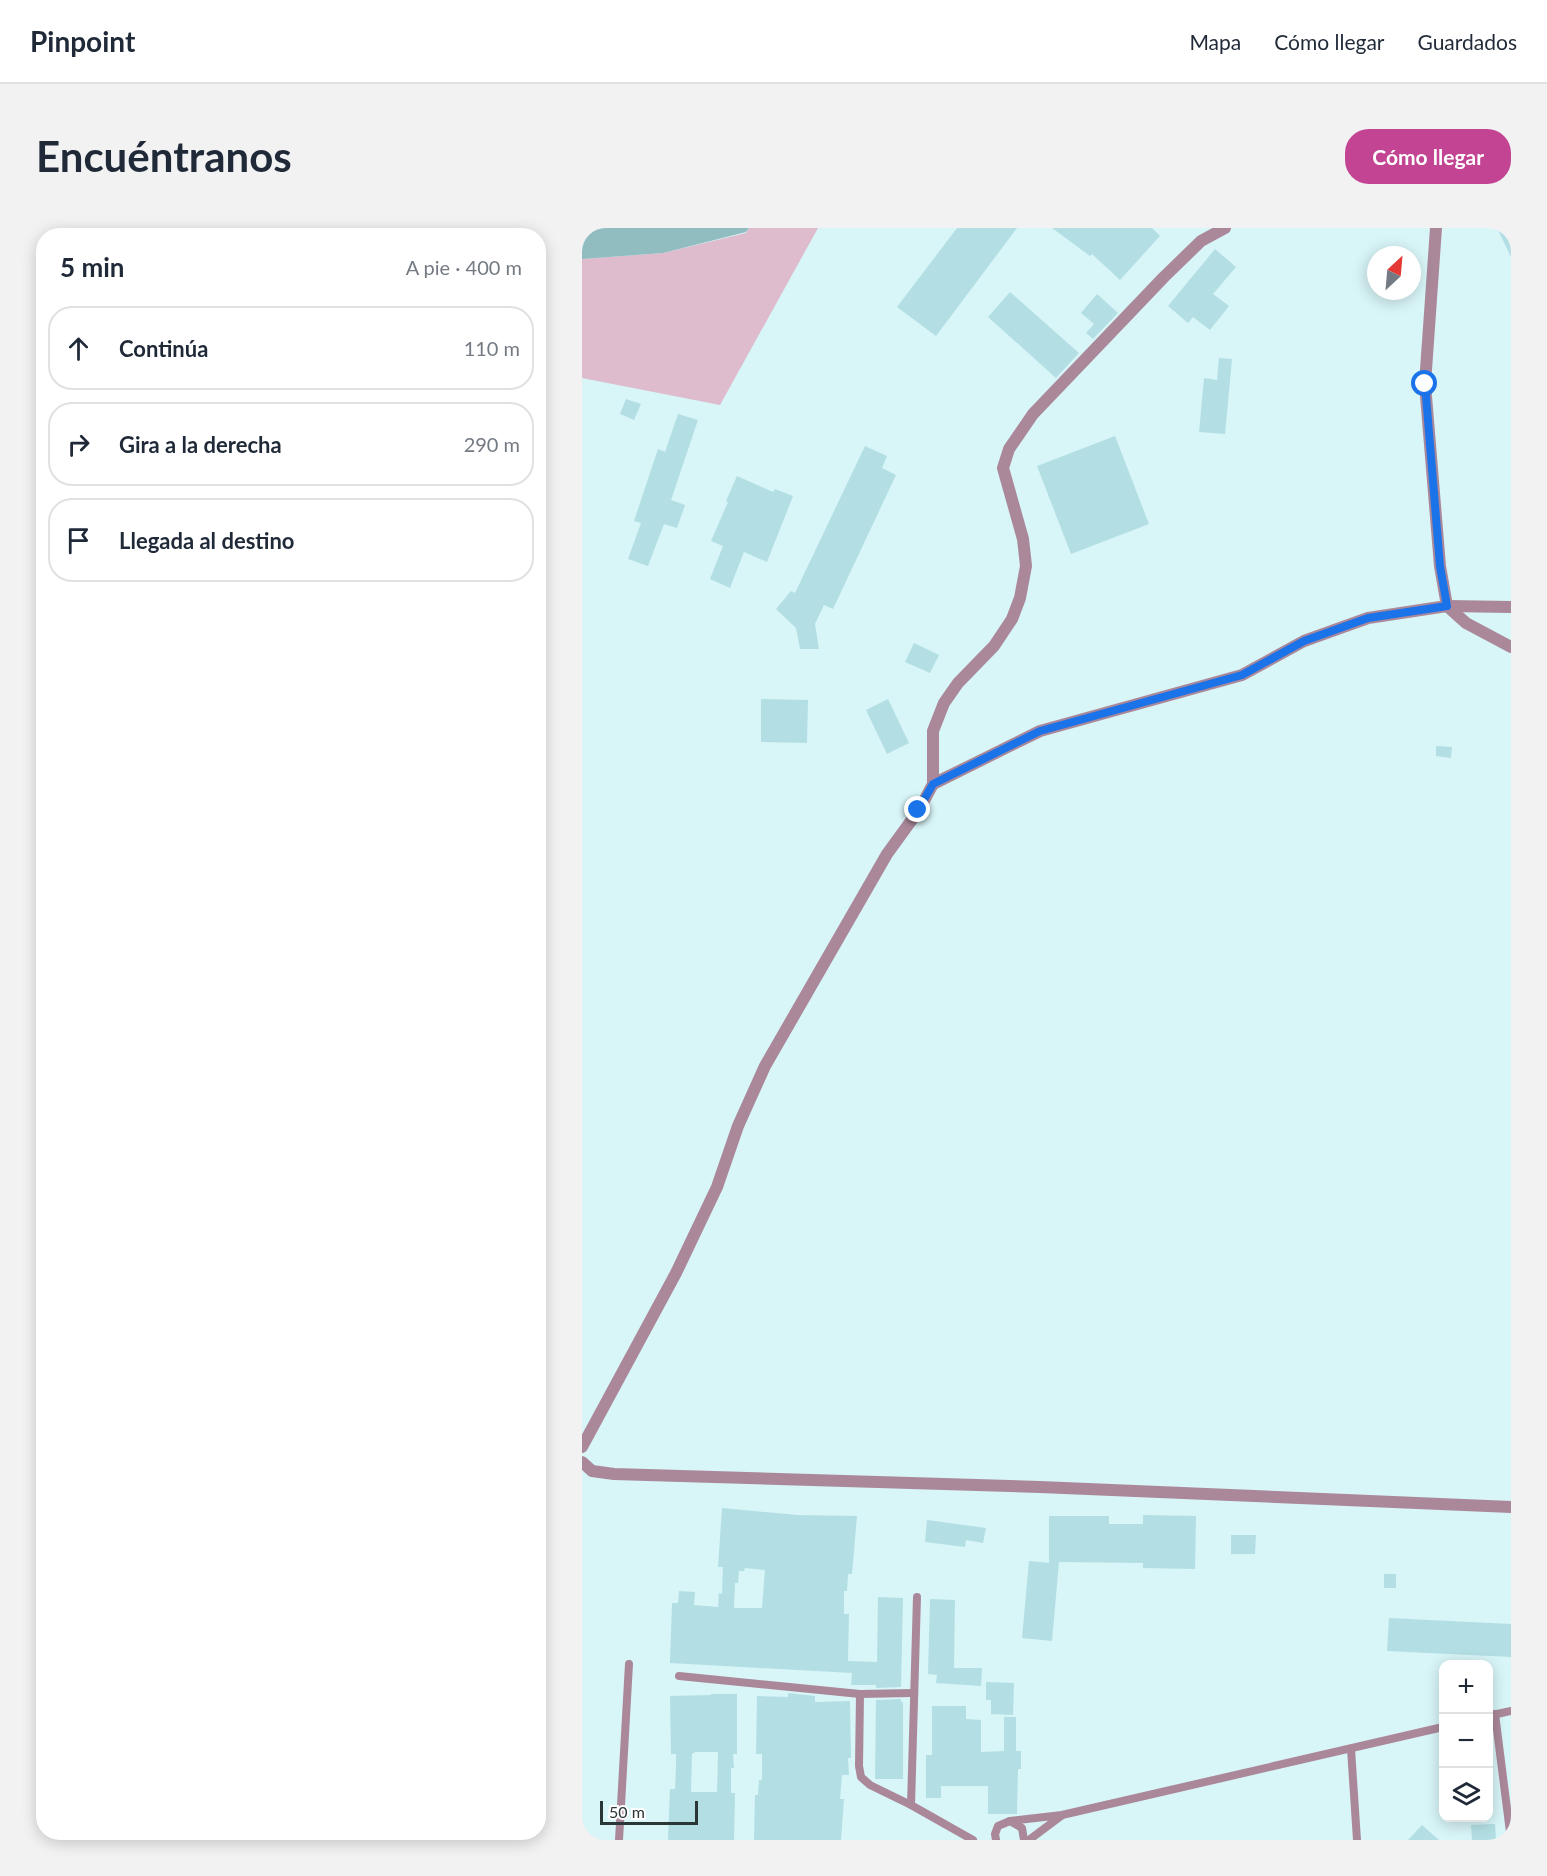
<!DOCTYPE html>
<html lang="es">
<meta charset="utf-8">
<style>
body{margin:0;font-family:Lato,sans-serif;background:#f2f2f3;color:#1f2937}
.controls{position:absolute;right:18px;bottom:18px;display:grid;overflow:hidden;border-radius:12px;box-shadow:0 3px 15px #0003}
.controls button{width:54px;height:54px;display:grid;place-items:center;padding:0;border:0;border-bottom:2px solid #e0e1e3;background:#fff;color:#1f2937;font:30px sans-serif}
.compass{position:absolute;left:785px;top:18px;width:54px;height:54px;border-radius:50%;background:#fff;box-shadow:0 3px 15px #0003;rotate:26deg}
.scale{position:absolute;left:18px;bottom:15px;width:98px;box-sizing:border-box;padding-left:6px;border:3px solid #2b3637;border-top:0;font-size:16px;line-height:21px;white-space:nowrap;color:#2b3637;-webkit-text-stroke:4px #fff;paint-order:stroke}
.stop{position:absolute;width:18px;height:18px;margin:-14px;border:4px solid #1a73e8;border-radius:50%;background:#fff}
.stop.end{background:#1a73e8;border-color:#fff;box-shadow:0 2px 6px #0008}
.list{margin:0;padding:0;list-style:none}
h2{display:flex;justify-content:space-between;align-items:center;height:78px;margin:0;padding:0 24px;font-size:26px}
h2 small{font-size:20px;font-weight:400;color:#747a83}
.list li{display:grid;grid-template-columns:39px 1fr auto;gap:18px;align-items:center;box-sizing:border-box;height:84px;margin:0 12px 12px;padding:0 12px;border:2px solid #e0e1e3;border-radius:24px}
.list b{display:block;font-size:22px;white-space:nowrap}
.list em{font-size:20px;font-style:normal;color:#747a83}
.icon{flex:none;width:33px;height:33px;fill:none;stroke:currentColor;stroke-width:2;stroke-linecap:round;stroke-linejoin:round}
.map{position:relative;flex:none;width:929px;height:1612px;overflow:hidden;border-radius:24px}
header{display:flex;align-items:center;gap:36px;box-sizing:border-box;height:84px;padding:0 30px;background:#fff;border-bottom:2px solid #e0e1e3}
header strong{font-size:28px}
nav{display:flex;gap:33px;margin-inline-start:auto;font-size:21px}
.intro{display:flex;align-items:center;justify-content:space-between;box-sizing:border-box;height:144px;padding:0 36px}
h1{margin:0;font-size:42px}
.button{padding:15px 27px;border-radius:24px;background:#c24492;color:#fff;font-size:21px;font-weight:700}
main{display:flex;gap:36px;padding:0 36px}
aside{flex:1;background:#fff;border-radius:24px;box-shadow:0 3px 15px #0003}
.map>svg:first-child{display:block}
</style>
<header>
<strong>Pinpoint</strong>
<nav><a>Mapa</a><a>Cómo llegar</a><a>Guardados</a></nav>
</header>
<div class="intro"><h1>Encuéntranos</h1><a class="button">Cómo llegar</a></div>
<main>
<aside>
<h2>5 min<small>A pie · 400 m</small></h2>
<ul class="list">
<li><svg class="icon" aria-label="ahead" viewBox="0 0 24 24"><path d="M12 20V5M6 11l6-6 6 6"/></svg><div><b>Continúa</b></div><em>110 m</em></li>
<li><svg class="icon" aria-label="right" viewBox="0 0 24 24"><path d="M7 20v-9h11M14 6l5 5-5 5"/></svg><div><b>Gira a la derecha</b></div><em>290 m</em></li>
<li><svg class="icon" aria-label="arrive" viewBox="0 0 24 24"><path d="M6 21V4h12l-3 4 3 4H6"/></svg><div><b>Llegada al destino</b></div></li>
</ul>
</aside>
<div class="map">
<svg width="929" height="1612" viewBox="0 0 929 1612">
<rect width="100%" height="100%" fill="#d8f5f8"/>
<!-- green -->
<path fill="#debccd" d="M 167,0 L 236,0 L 138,177 L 0,150 L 0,31 L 81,25 L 164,5 Z"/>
<!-- water -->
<path fill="#91bdc1" d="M 0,0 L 167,0 L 164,4 L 81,25 L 0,31 Z"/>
<!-- building -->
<g fill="#b3dfe4" fill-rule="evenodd">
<path d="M 375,0 L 435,0 L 354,108 L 315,79 Z"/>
<path d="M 470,0 L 570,0 L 578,8 L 538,52 L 510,26 L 508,28 Z"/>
<path d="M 915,0 L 929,0 L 929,29 Z"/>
<path d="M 633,21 L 654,39 L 631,66 L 647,78 L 628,102 L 611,89 L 606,95 L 586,78 Z"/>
<path d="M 428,64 L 497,125 L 474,150 L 406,89 Z"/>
<path d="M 515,66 L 536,85 L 511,111 L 504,105 L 512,96 L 499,85 Z"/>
<path d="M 637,130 L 650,131 L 643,206 L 617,204 L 622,150 L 635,152 Z"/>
<path d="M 44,171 L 59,176 L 52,192 L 38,186 Z"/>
<path d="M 96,186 L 116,192 L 89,272 L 103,277 L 95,300 L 82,296 L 66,338 L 46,331 L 59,295 L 52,293 L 76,221 L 83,224 Z"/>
<path d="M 533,208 L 567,296 L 489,326 L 455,238 Z"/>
<path d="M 283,218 L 305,228 L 300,240 L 314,247 L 251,381 L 242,377 L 233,396 L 237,421 L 218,421 L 214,400 L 194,381 L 209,363 L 213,365 Z"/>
<path d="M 155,248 L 191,264 L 193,261 L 211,268 L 185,334 L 162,324 L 148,360 L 128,351 L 141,318 L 129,313 L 146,274 L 144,273 Z"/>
<path d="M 332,415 L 357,427 L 348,445 L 323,434 Z"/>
<path d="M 179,471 L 226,472 L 225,515 L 179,514 Z"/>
<path d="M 306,471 L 327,515 L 305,526 L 284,482 Z"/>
<path d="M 854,518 L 870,519 L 869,530 L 854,528 Z"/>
<path d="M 140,1280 L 215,1287 L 275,1288 L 270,1346 L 266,1346 L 265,1363 L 262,1363 L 262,1386 L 267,1386 L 266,1433 L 295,1434 L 296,1369 L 321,1370 L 319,1459 L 294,1460 L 294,1457 L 269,1457 L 270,1445 L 88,1435 L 90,1375 L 96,1375 L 97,1363 L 113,1364 L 112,1377 L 136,1379 L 137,1365 L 140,1366 L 141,1339 L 136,1339 ZM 163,1340 L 183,1342 L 180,1380 L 152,1380 L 153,1355 L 156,1355 L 157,1343 L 162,1343 Z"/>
<path d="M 561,1287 L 614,1288 L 613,1341 L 561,1340 L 561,1335 L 477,1334 L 470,1413 L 440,1410 L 447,1333 L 467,1335 L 467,1288 L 527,1288 L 527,1296 L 561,1296 Z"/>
<path d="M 345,1292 L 404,1300 L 401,1315 L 384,1312 L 383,1319 L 343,1314 Z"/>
<path d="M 649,1307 L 674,1307 L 673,1326 L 649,1326 Z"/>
<rect x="802" y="1346" width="12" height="14"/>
<path d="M 348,1371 L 373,1372 L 372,1440 L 400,1440 L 399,1458 L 354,1455 L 355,1447 L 346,1446 Z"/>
<path d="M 807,1390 L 929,1396 L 929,1429 L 805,1423 Z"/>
<path d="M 404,1454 L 432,1455 L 431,1487 L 409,1486 L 409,1472 L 404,1472 Z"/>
<path d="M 206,1465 L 233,1468 L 233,1474 L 268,1473 L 269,1530 L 266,1530 L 267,1547 L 260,1547 L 258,1571 L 262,1571 L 259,1612 L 172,1612 L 173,1567 L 176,1567 L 177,1552 L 180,1552 L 180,1526 L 174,1526 L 175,1468 L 206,1469 Z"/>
<path d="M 129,1466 L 155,1466 L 155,1526 L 151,1526 L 152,1540 L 149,1540 L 149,1565 L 153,1565 L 152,1612 L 86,1612 L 88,1561 L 93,1561 L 94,1537 L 94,1526 L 89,1526 L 88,1468 L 129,1467 ZM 113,1524 L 136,1524 L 135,1564 L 109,1564 L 110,1526 Z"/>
<path d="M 319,1471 L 319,1474 L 321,1474 L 321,1551 L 293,1551 L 294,1472 Z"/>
<path d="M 350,1478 L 384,1478 L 384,1491 L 399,1492 L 399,1524 L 422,1523 L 422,1489 L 434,1489 L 434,1523 L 439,1523 L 439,1541 L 436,1541 L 435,1586 L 406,1586 L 406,1558 L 359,1558 L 359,1570 L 344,1570 L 344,1527 L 350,1527 Z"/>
<path d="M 913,1596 L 914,1612 L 890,1612 L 889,1597 Z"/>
<path d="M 840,1597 L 857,1612 L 826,1612 Z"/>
</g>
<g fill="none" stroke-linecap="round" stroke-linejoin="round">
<!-- lane -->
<g stroke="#aa889a" stroke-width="8">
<path d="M 97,1448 L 278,1466 L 331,1465"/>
<path d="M 278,1466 L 277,1538 L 279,1549 L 288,1557 L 329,1577 L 391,1612"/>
<path d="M 913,1486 L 929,1612"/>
<path d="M 906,1488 L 929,1483"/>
<path d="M 769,1521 L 775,1612"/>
<path d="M 329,1577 L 335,1369"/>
<path d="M 428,1593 L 480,1587 L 861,1499"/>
<path d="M 37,1612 L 47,1436"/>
<path d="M 414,1612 L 413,1606 L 416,1598 L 428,1593 L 440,1600 L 442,1612"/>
<path d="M 447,1612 L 479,1588"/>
</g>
<!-- street -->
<g stroke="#aa889a" stroke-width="12">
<path d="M 854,0 L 843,156 L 858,338 L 865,378 L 884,395 L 929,419"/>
<path d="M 351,556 L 458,503 L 660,447 L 722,413 L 786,390 L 865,378 L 929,379"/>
<path d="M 0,1219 L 94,1045 L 135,959 L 156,898 L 183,838 L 305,626 L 337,582 L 351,556 L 351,503 L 362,475 L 376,455 L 412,418 L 430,391 L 438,370 L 444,338 L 441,311 L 421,240 L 427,221 L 451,186 L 582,49 L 619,13 L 643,0"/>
<path d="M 0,1234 L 10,1243 L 32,1246 L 458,1259 L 929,1279"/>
</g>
</g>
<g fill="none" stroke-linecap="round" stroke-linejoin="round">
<!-- route -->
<path stroke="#1a73e8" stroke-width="8" d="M 336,582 L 351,556 L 458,503 L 660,447 L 722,413 L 786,390 L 865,378 L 858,338 L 843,156"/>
</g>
</svg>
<div class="controls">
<button>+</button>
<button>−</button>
<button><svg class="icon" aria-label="layers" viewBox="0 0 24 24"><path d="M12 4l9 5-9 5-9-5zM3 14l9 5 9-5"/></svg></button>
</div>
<svg class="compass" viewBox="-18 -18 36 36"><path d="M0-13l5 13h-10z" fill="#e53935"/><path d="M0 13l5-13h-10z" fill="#747a83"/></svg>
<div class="scale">50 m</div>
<div class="stop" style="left:843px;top:156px"></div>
<div class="stop end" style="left:336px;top:582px"></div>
</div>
</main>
